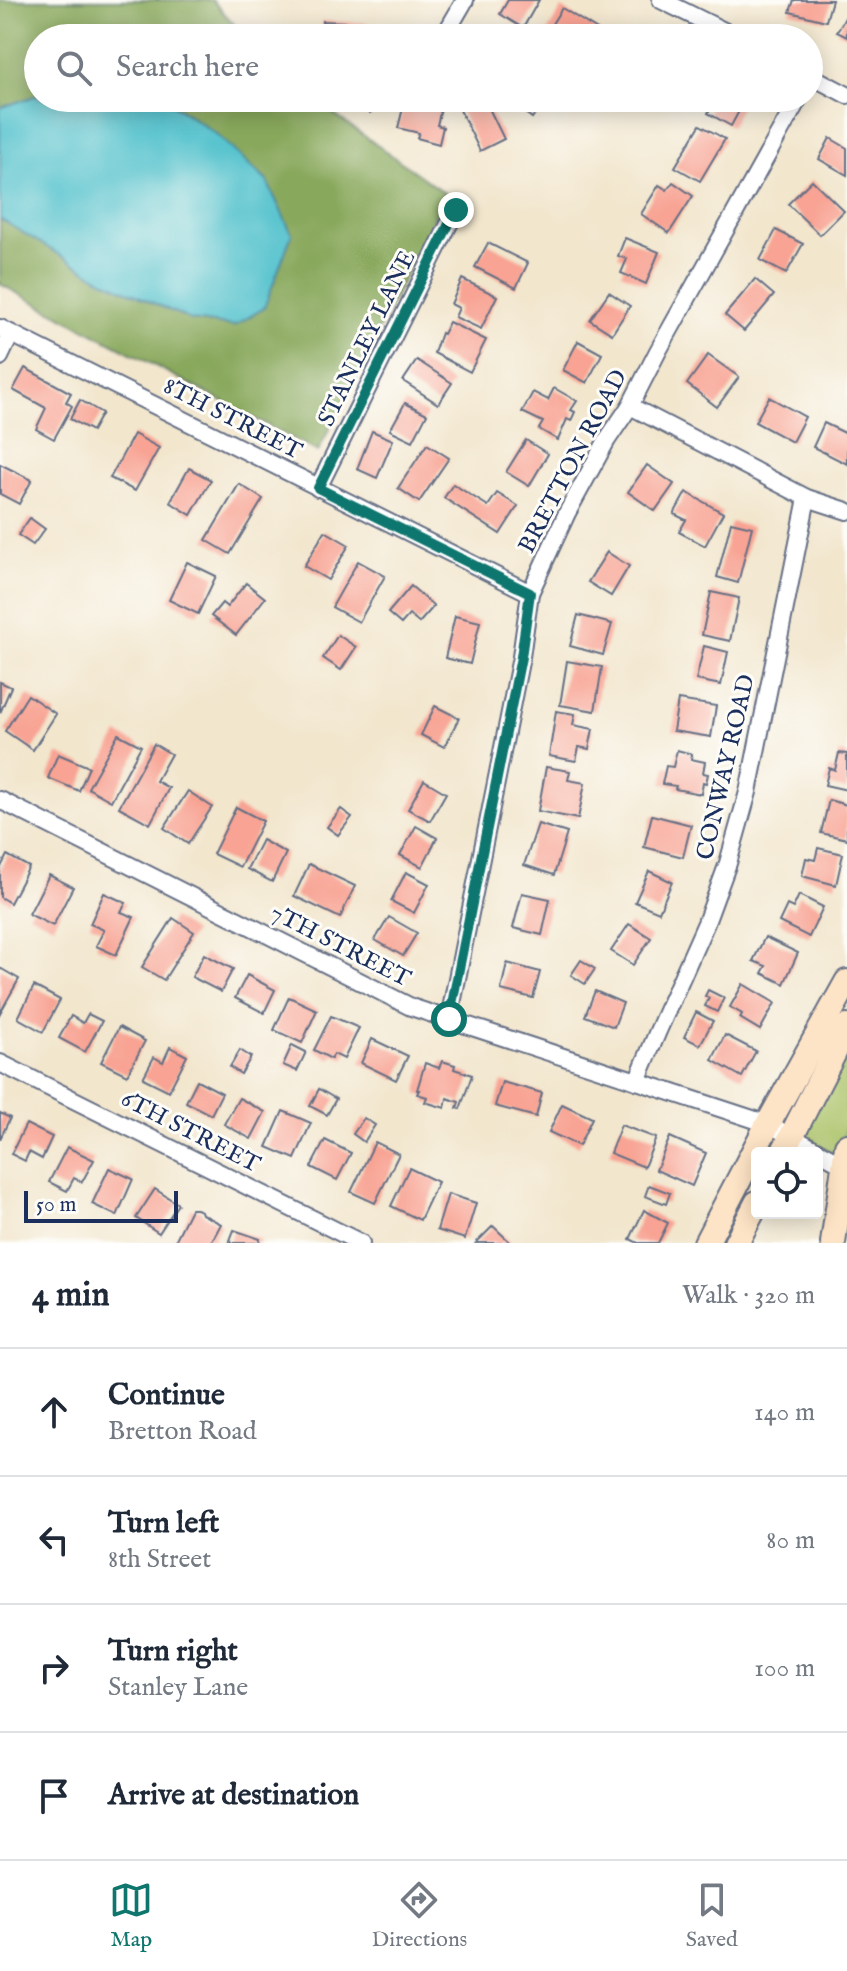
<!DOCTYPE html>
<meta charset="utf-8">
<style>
body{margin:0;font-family:"IM FELL English",serif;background:#f6f6f7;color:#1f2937}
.controls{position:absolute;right:24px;bottom:24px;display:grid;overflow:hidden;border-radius:8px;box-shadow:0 4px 20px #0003}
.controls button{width:72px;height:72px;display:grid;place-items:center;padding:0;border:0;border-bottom:2px solid #e0e1e3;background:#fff;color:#1f2937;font:40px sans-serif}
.scale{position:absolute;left:24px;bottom:20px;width:154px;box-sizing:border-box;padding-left:8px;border:4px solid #1b2f5e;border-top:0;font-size:22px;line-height:28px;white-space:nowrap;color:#1b2f5e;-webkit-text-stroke:6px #fdfcf7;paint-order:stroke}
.stop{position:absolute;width:24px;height:24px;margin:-18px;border:6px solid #0f766e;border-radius:50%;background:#fff}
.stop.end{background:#0f766e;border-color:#fff;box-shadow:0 2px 8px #0008}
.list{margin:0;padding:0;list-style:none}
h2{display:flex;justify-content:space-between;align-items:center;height:104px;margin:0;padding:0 32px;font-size:34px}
h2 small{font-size:26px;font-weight:400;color:#747a83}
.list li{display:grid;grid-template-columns:52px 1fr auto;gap:24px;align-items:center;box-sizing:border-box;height:128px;padding:0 32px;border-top:2px solid #e0e1e3}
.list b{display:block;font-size:30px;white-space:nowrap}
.list p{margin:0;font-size:26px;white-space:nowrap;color:#747a83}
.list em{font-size:26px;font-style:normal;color:#747a83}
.icon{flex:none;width:44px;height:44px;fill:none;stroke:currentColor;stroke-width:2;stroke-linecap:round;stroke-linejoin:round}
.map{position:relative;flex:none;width:847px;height:1243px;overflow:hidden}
.search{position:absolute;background:#fff;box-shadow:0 4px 20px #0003;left:24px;right:24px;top:24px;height:88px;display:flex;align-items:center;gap:20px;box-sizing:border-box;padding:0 28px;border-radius:44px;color:#747a83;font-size:30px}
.sheet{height:616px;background:#fff}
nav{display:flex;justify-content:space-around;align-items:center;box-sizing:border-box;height:112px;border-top:2px solid #e0e1e3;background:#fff;font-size:22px;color:#747a83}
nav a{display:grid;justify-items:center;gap:4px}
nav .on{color:#0f766e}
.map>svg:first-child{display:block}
</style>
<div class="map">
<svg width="847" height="1243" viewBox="0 0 847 1243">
<rect width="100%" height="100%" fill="#fdfcf7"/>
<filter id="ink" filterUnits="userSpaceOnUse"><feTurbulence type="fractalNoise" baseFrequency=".0125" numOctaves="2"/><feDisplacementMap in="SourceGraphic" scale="16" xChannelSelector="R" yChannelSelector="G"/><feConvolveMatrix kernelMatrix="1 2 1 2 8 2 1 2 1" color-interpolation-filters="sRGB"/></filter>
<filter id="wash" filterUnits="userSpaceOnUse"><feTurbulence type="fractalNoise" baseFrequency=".006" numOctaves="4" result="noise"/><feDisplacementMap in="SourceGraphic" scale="32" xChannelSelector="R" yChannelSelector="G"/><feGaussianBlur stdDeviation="1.8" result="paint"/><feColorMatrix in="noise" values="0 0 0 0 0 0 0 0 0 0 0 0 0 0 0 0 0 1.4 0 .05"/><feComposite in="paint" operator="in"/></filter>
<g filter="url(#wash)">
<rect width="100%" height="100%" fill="#f2e6cd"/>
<!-- green -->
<path fill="#abc267" stroke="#637862" stroke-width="2" d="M 847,1036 L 847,1118 L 841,1158 L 797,1135 Z"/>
<!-- forest -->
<g fill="#88a85c" stroke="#526c5d" stroke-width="2">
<path d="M 0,0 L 212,0 L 247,38 L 38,38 L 38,95 L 0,108 Z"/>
<path d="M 160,98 L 311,98 L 446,194 L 318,452 L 0,284 L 0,219 L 99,278 L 191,320 L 234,326 L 267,181 C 233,150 201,118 160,98 Z"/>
</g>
<!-- water -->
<path fill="#56c3ce" stroke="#387996" stroke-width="2" d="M 38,95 L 38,98 L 160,98 L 173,105 L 215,133 L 267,181 L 292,234 L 264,308 L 234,326 L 191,320 L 99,278 L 0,219 L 0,108 Z"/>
<g id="blocks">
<!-- building -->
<g fill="#f8a393">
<path d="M 508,0 L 539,0 L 523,28 L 500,14 Z"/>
<path d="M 794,0 L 832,0 L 826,21 L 790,12 Z"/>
<path d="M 562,8 L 610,38 L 550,38 L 545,35 Z"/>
<path d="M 847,14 L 847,37 L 837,32 Z"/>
<path d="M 322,21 L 367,23 L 367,38 L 322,38 Z"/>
<path d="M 359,98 L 393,98 L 370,113 Z"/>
<path d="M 470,98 L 484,98 L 504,139 L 480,151 L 459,108 L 472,102 Z"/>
<path d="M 506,98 L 547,98 L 532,118 Z"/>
<path d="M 716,98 L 746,98 L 731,126 L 708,113 Z"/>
<path d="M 405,100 L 423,105 L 424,100 L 442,105 L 437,125 L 443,127 L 439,144 L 417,138 L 419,133 L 398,128 Z"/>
<path d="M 700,125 L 725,139 L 700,181 L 675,167 Z"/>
<path d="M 830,138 L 847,148 L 847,175 L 819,159 Z"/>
<path d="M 812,180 L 844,211 L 820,235 L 788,204 Z"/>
<path d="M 673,182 L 693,196 L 669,233 L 641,214 L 659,185 L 667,190 Z"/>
<path d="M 776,230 L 803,244 L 786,274 L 760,260 Z"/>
<path d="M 625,238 L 659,252 L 646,284 L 621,273 L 627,259 L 618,256 Z"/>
<path d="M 488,243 L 528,263 L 516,288 L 475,267 Z"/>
<path d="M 462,279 L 497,296 L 481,329 L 455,317 L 459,308 L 451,304 Z"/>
<path d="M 755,279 L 774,295 L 744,331 L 725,315 Z"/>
<path d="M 609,292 L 630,306 L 612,334 L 590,320 Z"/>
<path d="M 449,322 L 486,340 L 470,372 L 434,353 L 441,333 L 443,334 Z"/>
<path d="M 578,341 L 602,354 L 587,383 L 563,370 Z"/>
<path d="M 708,355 L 739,377 L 717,407 L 687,384 Z"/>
<path d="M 417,360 L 452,383 L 438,404 L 403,381 Z"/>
<path d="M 25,368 L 71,393 L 66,402 L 72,406 L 54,439 L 36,429 L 46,408 L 13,390 Z"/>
<path d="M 554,388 L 577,401 L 571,410 L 575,412 L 571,421 L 567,419 L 558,440 L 539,429 L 543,422 L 522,412 L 533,392 L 548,400 Z"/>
<path d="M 769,397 L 805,417 L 792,442 L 755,422 Z"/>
<path d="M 80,400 L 102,413 L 92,431 L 70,419 Z"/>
<path d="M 405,403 L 427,414 L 413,441 L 390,430 Z"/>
<path d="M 824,423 L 847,434 L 847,464 L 813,447 Z"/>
<path d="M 372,431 L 393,440 L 377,478 L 357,469 Z"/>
<path d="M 134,434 L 159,448 L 135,491 L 110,478 Z"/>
<path d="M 526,440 L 548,454 L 529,486 L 506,472 Z"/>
<path d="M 427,444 L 449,458 L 419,502 L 398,488 Z"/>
<path d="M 0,464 L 32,480 L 19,504 L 0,494 Z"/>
<path d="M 647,465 L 674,484 L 655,511 L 628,492 Z"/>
<path d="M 189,468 L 211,480 L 191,515 L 170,502 Z"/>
<path d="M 239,484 L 263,499 L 230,554 L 206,540 Z"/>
<path d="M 453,484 L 488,506 L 497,493 L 518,506 L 500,534 L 444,498 Z"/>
<path d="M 686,492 L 723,513 L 705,546 L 679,532 L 686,520 L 674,514 Z"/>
<path d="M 30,518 L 45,529 L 33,545 L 18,535 Z"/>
<path d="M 731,522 L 752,527 L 738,583 L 717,577 Z"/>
<path d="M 325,531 L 349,545 L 328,580 L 304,566 Z"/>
<path d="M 607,552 L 629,566 L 611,596 L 588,582 Z"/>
<path d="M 358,561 L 385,576 L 359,622 L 332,607 Z"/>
<path d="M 187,562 L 216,576 L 198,614 L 169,600 Z"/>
<path d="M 246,583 L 265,598 L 236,635 L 211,616 L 222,603 L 227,607 Z"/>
<path d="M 411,586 L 434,606 L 419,623 L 409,615 L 401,624 L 388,613 Z"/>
<path d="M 711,592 L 739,598 L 730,641 L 702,635 Z"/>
<path d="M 578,615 L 612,624 L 603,655 L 570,646 Z"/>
<path d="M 455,616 L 480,622 L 470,664 L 445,658 Z"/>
<path d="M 338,635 L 356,647 L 341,670 L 323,658 Z"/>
<path d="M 704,646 L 728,652 L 721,685 L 696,680 Z"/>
<path d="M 567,661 L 602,667 L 595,711 L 560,705 Z"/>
<path d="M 0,682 L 11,687 L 0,713 Z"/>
<path d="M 28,695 L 56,714 L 33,750 L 5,731 Z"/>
<path d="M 678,700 L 716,706 L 711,737 L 673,731 Z"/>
<path d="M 435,706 L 459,718 L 444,747 L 421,735 Z"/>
<path d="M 556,711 L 575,714 L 573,725 L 593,729 L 589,749 L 579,747 L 576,761 L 549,756 Z"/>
<path d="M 118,734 L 141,746 L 111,801 L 88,788 Z"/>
<path d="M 154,744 L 171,754 L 156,781 L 169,788 L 150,824 L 119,807 Z"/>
<path d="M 677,750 L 692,754 L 691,759 L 705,762 L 703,773 L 708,774 L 706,783 L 703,782 L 701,794 L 675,789 L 676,786 L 662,784 L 666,766 L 673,767 Z"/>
<path d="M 839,753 L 847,754 L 847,790 L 825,785 L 829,768 L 835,770 Z"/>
<path d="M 58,754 L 89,767 L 79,791 L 48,778 Z"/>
<path d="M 546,767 L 570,771 L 568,780 L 585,783 L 578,819 L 538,811 Z"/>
<path d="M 424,780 L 446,793 L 430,821 L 408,809 Z"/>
<path d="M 188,791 L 212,807 L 188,844 L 164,828 Z"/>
<path d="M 829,800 L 847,805 L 847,839 L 821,833 Z"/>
<path d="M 236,807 L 263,821 L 240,867 L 213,854 Z"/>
<path d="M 341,809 L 352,817 L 338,835 L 327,827 Z"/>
<path d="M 652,815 L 691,825 L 683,857 L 644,847 Z"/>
<path d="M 538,824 L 567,833 L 554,875 L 524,865 Z"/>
<path d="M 416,826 L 437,838 L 422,867 L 400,855 Z"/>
<path d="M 262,840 L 286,853 L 272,882 L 247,869 Z"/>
<path d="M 818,848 L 843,854 L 836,885 L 802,876 L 806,858 L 815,860 Z"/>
<path d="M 7,855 L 29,867 L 10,903 L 0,897 L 0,869 Z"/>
<path d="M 309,864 L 355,886 L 340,918 L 294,896 Z"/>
<path d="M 649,871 L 672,882 L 659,912 L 635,902 Z"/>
<path d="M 406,872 L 429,884 L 414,913 L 391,901 Z"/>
<path d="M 49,875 L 73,887 L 53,926 L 29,914 Z"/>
<path d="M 104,893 L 126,903 L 121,912 L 134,917 L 116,955 L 96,946 L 104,930 L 90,924 Z"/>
<path d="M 522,893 L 550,899 L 542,935 L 513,928 Z"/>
<path d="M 799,895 L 823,907 L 809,937 L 779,922 L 787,905 L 793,908 Z"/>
<path d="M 389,917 L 417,933 L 403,956 L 375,940 Z"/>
<path d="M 173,918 L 194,932 L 164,980 L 142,967 Z"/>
<path d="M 629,924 L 651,938 L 633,965 L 611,951 Z"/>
<path d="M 765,937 L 798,953 L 784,984 L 762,973 L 766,966 L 753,961 Z"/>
<path d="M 204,954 L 233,969 L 221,992 L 192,977 Z"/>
<path d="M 581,960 L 595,969 L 585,984 L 571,975 Z"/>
<path d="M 507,963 L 540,972 L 533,998 L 501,990 Z"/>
<path d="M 0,968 L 19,979 L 0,1013 Z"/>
<path d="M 247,975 L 275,990 L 264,1013 L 235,998 Z"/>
<path d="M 743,984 L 775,1003 L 760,1030 L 740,1018 L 742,1014 L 730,1007 Z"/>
<path d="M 34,986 L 60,1000 L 43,1032 L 18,1018 Z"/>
<path d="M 708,990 L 724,998 L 717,1012 L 705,1006 L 709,998 L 705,996 Z"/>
<path d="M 595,991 L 623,1003 L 614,1027 L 585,1016 Z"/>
<path d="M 289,997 L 317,1010 L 302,1043 L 274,1030 Z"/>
<path d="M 696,1012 L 713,1021 L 700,1045 L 684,1037 Z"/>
<path d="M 88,1014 L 102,1021 L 85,1052 L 59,1038 L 71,1016 L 83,1023 Z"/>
<path d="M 331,1016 L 359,1028 L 344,1059 L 334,1054 L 331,1059 L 314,1050 Z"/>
<path d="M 119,1027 L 145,1041 L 127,1075 L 101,1062 Z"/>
<path d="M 725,1035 L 756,1051 L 742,1077 L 712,1060 Z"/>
<path d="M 372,1039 L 408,1056 L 396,1080 L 361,1063 Z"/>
<path d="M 292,1045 L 306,1052 L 297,1071 L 283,1065 Z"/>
<path d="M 170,1047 L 187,1056 L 169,1091 L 143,1078 L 154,1057 L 163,1062 Z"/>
<path d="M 240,1050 L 251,1057 L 241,1074 L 230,1067 Z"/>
<path d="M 442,1061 L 455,1065 L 454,1069 L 472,1075 L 460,1109 L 457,1108 L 459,1102 L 447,1098 L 445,1108 L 425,1102 L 427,1097 L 417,1094 L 419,1090 L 417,1090 L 425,1063 L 439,1068 Z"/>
<path d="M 197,1080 L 222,1093 L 211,1115 L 186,1102 Z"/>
<path d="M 502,1082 L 542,1093 L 536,1117 L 495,1106 Z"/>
<path d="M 319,1089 L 336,1099 L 327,1115 L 310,1106 Z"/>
<path d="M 239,1098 L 265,1112 L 251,1139 L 224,1124 Z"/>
<path d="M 562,1104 L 592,1118 L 579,1146 L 549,1132 Z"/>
<path d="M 283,1111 L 311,1123 L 295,1159 L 267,1147 Z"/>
<path d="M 0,1113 L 10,1118 L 0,1139 Z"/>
<path d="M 364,1118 L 375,1125 L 364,1142 L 353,1134 Z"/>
<path d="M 26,1124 L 52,1137 L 42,1159 L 29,1152 L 25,1161 L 11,1154 Z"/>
<path d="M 621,1125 L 656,1138 L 644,1167 L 610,1153 Z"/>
<path d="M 670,1137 L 706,1153 L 692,1186 L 656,1170 Z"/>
<path d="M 325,1140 L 351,1153 L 337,1180 L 311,1167 Z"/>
<path d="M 375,1142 L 399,1154 L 375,1203 L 351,1192 Z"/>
<path d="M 67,1147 L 94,1160 L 82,1182 L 74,1178 L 67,1191 L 49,1182 Z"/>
<path d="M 109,1168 L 133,1179 L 117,1216 L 92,1204 Z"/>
<path d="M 409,1168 L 438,1182 L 420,1220 L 391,1206 Z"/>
<path d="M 649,1185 L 670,1193 L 666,1204 L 645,1196 Z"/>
<path d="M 155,1189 L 178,1204 L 159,1233 L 136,1218 Z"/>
<path d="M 448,1194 L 476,1203 L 465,1239 L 437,1230 Z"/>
<path d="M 191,1209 L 196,1209 L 201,1211 L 202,1214 L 221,1224 L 211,1243 L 174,1243 Z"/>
<path d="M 644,1210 L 668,1223 L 658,1243 L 638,1243 L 630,1239 Z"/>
<path d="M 493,1226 L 511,1243 L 476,1243 Z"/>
<path d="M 234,1230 L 260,1239 L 259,1243 L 229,1243 Z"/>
</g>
</g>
</g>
<g filter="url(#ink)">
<use href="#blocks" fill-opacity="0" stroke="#666f85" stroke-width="2"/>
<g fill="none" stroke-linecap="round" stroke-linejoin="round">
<!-- minor casing -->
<g stroke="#666f85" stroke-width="20">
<g id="minor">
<path d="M 661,0 L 738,38"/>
<path d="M 443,38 L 465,0"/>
<path d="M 809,75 L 847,95"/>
<path d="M 0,328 L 530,593"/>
<path d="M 0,357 L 11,334"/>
<path d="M 630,406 L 807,498 L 847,511"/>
<path d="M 318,488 L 456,210"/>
<path d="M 0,800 L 411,1007 L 768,1124 L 844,1165"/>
<path d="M 449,1019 L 521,657 L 530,593 L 567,513 L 607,440 L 630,406 L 658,351 L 799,98"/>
<path d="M 0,1063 L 361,1243"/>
<path d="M 637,1081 L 658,1031 L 706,923 L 728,863 L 748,792 L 807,498"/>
</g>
</g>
<!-- secondary casing -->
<g stroke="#666f85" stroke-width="28">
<g id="secondary">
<path d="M 783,1153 L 847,1027"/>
<path d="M 706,1243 L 768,1124 L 847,982"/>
<path d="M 736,1243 L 757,1203"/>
<path d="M 833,1243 L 847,1146"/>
</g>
</g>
<!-- minor -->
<use href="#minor" stroke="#fff" stroke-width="16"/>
<!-- secondary -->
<use href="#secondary" stroke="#fee4c6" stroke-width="24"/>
</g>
</g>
<g fill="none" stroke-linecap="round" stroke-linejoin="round" filter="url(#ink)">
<!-- route -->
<path stroke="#0f766e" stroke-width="10" d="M 449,1019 L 521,657 L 530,593 L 318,488 L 456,210"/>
</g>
<g text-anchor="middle" stroke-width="6" stroke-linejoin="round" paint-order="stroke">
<!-- street labels -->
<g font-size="24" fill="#1b2f5e" stroke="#fdfcf7">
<text transform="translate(366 338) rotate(-64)" y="8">STANLEY LANE</text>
<text transform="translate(233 418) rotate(27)" y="8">8TH STREET</text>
<text transform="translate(572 461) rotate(-62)" y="8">BRETTON ROAD</text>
<text transform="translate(725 767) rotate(-77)" y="8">CONWAY ROAD</text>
<text transform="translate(341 945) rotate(27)" y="8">7TH STREET</text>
<text transform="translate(191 1131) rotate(27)" y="8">6TH STREET</text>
</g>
</g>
</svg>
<div class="controls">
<button><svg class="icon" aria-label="locate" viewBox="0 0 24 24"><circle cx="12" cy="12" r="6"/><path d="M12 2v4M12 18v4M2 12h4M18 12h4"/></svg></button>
</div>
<div class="scale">50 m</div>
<div class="stop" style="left:449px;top:1019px"></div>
<div class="stop end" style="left:456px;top:210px"></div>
<div class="search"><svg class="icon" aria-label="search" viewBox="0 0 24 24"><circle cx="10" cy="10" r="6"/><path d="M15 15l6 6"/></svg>Search here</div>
</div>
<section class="sheet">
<h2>4 min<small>Walk · 320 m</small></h2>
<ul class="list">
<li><svg class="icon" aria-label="ahead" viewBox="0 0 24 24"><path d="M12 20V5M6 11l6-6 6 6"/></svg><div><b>Continue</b><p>Bretton Road</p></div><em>140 m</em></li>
<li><svg class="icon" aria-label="left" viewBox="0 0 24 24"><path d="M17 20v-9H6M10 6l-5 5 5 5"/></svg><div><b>Turn left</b><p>8th Street</p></div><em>80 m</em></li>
<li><svg class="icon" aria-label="right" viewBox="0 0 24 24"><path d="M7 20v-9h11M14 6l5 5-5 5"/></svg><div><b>Turn right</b><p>Stanley Lane</p></div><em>100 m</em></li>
<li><svg class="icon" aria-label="arrive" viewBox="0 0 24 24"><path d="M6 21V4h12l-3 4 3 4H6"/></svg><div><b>Arrive at destination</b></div></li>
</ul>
</section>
<nav>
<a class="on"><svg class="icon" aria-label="map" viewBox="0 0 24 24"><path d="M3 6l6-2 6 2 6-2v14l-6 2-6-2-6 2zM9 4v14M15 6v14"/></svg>Map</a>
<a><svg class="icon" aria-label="directions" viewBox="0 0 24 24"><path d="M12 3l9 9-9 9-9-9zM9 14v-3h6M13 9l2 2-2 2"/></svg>Directions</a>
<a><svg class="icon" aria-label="saved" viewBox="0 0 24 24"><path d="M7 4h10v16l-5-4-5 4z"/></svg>Saved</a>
</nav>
